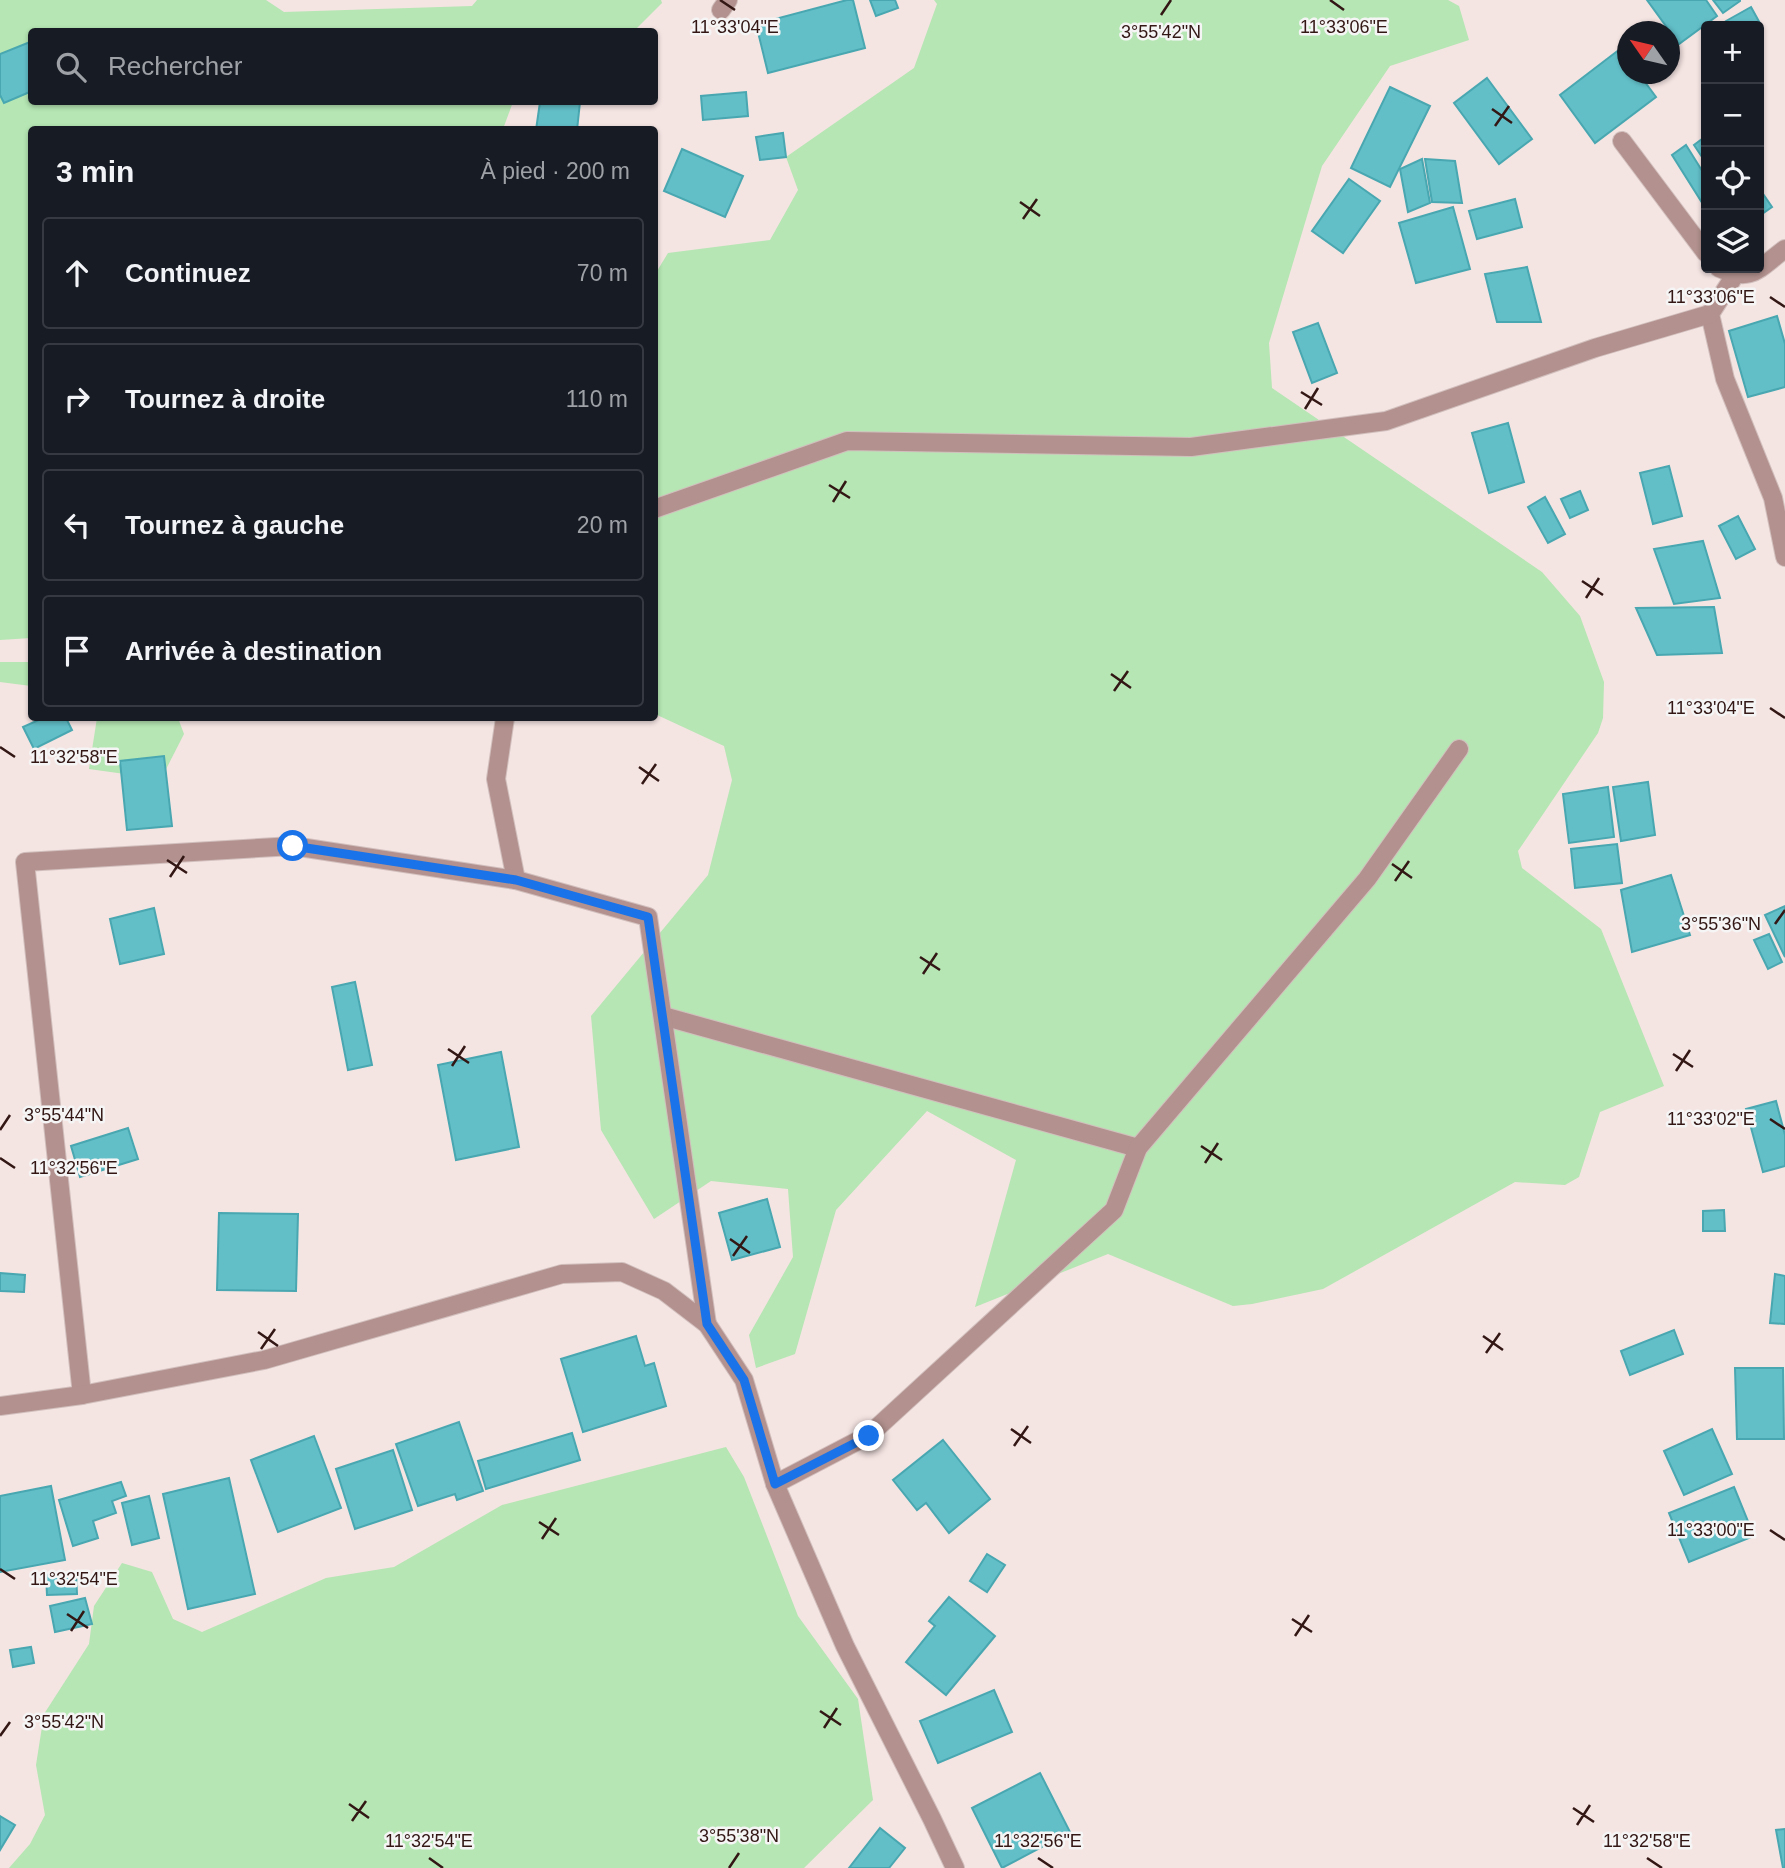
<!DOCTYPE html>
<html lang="fr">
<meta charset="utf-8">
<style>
body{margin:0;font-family:Helvetica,sans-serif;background:#20242c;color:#f1f3f6}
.controls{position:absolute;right:21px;top:21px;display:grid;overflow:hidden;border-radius:7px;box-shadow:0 2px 5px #0004}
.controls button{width:63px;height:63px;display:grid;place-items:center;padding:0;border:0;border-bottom:2px solid #363941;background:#171b24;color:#f1f3f6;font:35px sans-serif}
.compass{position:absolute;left:1617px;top:21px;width:63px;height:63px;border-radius:50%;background:#171b24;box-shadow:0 2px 5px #0004;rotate:304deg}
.stop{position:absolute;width:21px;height:21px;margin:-16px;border:5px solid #1a73e8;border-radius:50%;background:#fff}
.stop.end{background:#1a73e8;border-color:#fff;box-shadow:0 2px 7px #0008}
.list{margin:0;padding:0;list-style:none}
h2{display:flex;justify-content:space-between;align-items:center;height:91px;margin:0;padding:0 28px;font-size:30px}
h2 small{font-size:23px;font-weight:400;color:#9ea1a6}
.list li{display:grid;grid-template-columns:46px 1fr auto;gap:21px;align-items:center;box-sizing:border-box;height:112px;margin:0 14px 14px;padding:0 14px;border:2px solid #363941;border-radius:7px}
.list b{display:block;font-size:26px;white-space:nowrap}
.list em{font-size:23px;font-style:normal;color:#9ea1a6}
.icon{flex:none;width:38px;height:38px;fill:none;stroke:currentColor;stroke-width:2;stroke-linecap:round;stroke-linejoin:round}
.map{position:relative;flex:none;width:1785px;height:1868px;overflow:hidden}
.search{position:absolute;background:#171b24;box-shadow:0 2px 5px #0004;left:28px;top:28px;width:630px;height:77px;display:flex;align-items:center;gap:18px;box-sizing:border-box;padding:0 24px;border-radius:7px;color:#9ea1a6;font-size:26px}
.panel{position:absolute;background:#171b24;box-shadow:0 2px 5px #0004;left:28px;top:126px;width:630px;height:595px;border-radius:7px}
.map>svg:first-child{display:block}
</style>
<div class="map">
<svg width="1785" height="1868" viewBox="0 0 1785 1868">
<rect width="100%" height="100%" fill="#f4e4e2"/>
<!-- green -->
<g fill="#b5e6b3">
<path d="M 0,0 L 266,0 L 284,12 L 472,6 L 477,0 L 661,0 L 662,3 L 634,31 L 32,32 L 32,102 L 513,102 L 503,129 L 32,130 L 31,638 L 0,640 Z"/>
<path d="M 934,0 L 1448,0 L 1459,6 L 1469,40 L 1390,66 L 1322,166 L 1269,343 L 1272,388 L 1542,572 L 1580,616 L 1604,682 L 1603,718 L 1598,733 L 1518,851 L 1522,868 L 1601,929 L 1664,1086 L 1600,1112 L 1579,1177 L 1565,1185 L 1515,1182 L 1323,1289 L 1252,1304 L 1233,1306 L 1108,1254 L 975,1307 L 1016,1160 L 927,1111 L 836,1210 L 795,1354 L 756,1368 L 749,1335 L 793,1257 L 788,1189 L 711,1181 L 654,1219 L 601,1130 L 591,1016 L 708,875 L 732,780 L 724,746 L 655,714 L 654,276 L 668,253 L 770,240 L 798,190 L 786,157 L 914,68 L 937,4 Z"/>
<path d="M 0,662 L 31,662 L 31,686 L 0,682 Z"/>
<path d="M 97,718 L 178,718 L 184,734 L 161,779 L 89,769 Z"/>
<path d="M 726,1447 L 744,1477 L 798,1616 L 858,1699 L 873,1800 L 804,1868 L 9,1868 L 30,1844 L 45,1815 L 36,1765 L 44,1714 L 89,1644 L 94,1606 L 122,1563 L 152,1572 L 173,1619 L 202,1632 L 326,1578 L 394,1567 L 502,1505 Z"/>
</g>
<!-- building -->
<g fill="#62bfc8" stroke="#48a7b0" stroke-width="2">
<path d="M 847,0 L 853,0 L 865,48 L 768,73 L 756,24 Z"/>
<path d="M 870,0 L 895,0 L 898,8 L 876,16 Z"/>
<path d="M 1647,0 L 1706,0 L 1717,16 L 1679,44 Z"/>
<path d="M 1713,0 L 1740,0 L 1740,1 L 1723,13 Z"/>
<path d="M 1751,7 L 1762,27 L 1729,26 L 1726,21 Z"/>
<path d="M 30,42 L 32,91 L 4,103 L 0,95 L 0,54 Z"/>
<path d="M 1620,49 L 1628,58 L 1628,74 L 1639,74 L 1656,97 L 1595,143 L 1560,95 Z"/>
<path d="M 1487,78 L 1532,139 L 1499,164 L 1454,103 Z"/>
<path d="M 1390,87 L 1430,106 L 1390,187 L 1351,168 Z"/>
<path d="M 746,92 L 748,116 L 703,120 L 701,96 Z"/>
<path d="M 540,102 L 580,102 L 577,130 L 536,130 Z"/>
<path d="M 783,133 L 786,157 L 760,160 L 756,137 Z"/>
<path d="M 1706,136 L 1706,163 L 1694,145 Z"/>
<path d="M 1686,145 L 1706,177 L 1706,209 L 1672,155 Z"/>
<path d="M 682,149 L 743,176 L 725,217 L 664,191 Z"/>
<path d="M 1422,159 L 1430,203 L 1408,212 L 1400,169 Z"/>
<path d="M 1425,159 L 1455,161 L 1462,203 L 1432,202 Z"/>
<path d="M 1349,179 L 1380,201 L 1343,253 L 1312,231 Z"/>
<path d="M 1759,188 L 1772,207 L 1759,216 Z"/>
<path d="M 1515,199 L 1522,227 L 1477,239 L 1469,211 Z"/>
<path d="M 1453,207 L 1470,269 L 1416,283 L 1399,223 Z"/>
<path d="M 1527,267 L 1541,322 L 1497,322 L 1485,274 Z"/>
<path d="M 1777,316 L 1785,344 L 1785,387 L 1748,397 L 1729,331 Z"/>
<path d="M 1318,323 L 1337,373 L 1312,383 L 1293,332 Z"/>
<path d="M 1508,423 L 1524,482 L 1489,493 L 1472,433 Z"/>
<path d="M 1669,466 L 1682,516 L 1653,524 L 1640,473 Z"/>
<path d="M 1580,491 L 1588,510 L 1570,518 L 1561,499 Z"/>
<path d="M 1545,497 L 1565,534 L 1548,543 L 1528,507 Z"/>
<path d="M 1738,516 L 1755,549 L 1736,559 L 1719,526 Z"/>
<path d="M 1703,541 L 1720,598 L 1674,604 L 1654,549 Z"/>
<path d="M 1714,607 L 1722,653 L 1657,655 L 1636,608 Z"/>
<path d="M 43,718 L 66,718 L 72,730 L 34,749 L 23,727 Z"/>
<path d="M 164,756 L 172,826 L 127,830 L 120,761 Z"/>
<path d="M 1648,782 L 1655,835 L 1621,841 L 1613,787 Z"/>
<path d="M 1608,787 L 1614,837 L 1569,843 L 1563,794 Z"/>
<path d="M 1617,844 L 1622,883 L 1575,888 L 1571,849 Z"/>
<path d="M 1671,875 L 1690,935 L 1632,952 L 1621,890 Z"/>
<path d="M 1785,906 L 1785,957 L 1765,915 Z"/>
<path d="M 154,908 L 164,954 L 120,964 L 110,919 Z"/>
<path d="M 1769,934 L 1782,962 L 1768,969 L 1754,940 Z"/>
<path d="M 355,982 L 372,1065 L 348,1070 L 332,987 Z"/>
<path d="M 501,1052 L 519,1147 L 456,1160 L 438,1065 Z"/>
<path d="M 1776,1101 L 1785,1135 L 1785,1166 L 1763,1172 L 1746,1109 Z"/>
<path d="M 128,1128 L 138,1159 L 80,1177 L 71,1146 Z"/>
<path d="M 767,1199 L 780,1247 L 732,1260 L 719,1213 Z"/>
<path d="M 1724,1210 L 1725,1231 L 1703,1231 L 1703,1211 Z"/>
<path d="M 219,1213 L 298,1214 L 296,1291 L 217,1290 Z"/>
<path d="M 0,1273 L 25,1275 L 24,1292 L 0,1291 Z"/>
<path d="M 1775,1274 L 1785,1276 L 1785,1324 L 1770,1323 Z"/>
<path d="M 1674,1330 L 1683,1354 L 1630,1375 L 1621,1351 Z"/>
<path d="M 636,1336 L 645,1366 L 654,1363 L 666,1406 L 583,1432 L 561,1359 Z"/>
<path d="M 1735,1368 L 1783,1368 L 1784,1439 L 1737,1439 Z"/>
<path d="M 459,1422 L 483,1491 L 457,1500 L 455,1494 L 418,1506 L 396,1444 Z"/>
<path d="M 1712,1429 L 1732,1474 L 1684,1495 L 1664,1451 Z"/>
<path d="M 572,1433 L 580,1460 L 486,1489 L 478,1461 Z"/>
<path d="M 314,1436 L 341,1508 L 278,1532 L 251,1460 Z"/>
<path d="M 943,1440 L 990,1499 L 949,1533 L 926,1503 L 917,1510 L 893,1480 Z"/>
<path d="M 393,1450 L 412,1510 L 355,1529 L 336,1469 Z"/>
<path d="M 229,1478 L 255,1594 L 188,1609 L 163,1494 Z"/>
<path d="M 121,1482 L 126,1496 L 112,1501 L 116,1513 L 93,1521 L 98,1538 L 73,1546 L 59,1500 Z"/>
<path d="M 51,1486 L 65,1560 L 0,1572 L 0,1496 Z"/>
<path d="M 1734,1487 L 1754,1536 L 1689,1562 L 1669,1513 Z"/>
<path d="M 149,1496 L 159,1538 L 132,1545 L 122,1503 Z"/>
<path d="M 987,1554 L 1005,1565 L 987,1592 L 970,1581 Z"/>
<path d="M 76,1573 L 77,1594 L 47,1595 L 46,1575 Z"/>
<path d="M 949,1597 L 995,1636 L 946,1695 L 906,1662 L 935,1626 L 929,1621 Z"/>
<path d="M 85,1598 L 92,1624 L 55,1632 L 50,1606 Z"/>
<path d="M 31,1647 L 34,1663 L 13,1667 L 10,1650 Z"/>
<path d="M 994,1690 L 1012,1732 L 938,1763 L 920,1721 Z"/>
<path d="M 1040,1773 L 1070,1832 L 1002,1868 L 972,1808 Z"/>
<path d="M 0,1816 L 15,1825 L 0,1850 Z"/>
<path d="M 880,1828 L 905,1848 L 889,1868 L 849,1868 Z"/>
<path d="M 1785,1829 L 1785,1868 L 1783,1868 L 1776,1830 Z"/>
</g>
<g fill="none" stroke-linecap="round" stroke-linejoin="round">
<!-- street casing -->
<g stroke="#d1bfbd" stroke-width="20">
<g id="street">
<path d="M 721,10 L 728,0"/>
<path d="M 1622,141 L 1706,253"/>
<path d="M 1719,268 C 1752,283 1758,269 1785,249"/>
<path d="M 1735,275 L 1710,314 L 1725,379 L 1773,498 L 1785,557"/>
<path d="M 654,509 L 847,441 L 1191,447 L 1386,421 L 1595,348 L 1710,314"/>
<path d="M 505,718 L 496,779 L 516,880"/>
<path d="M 663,1016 L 1138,1148"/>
<path d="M 82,1395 L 25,862 L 293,846 L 516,880 L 648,917 L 707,1324"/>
<path d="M 0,1406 L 82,1395 L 264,1360 L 562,1274 L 622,1272 L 664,1291 L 707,1324 L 744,1380 L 775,1484 L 845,1646 L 932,1819 L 955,1868"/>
<path d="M 775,1484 L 869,1435 L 1114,1210 L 1138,1148 L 1367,879 L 1459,749"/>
</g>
</g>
<!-- street -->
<use href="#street" stroke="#b2918e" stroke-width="18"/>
</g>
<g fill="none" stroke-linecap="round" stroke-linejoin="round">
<!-- route -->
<path stroke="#1a73e8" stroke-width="9" d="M 293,846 L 516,880 L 648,917 L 707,1324 L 744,1380 L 775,1484 L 869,1436"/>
</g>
<!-- ticks -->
<path fill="none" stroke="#321715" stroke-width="2.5" d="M 720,0 L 735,10M 1330,0 L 1344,10M 1161,15 L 1171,0M 1492,109 L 1512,123M 1495,126 L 1509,106M 1020,202 L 1040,216M 1023,219 L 1037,199M 1770,297 L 1785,307M 1301,392 L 1322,405M 1305,409 L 1318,388M 829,485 L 850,498M 833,502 L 846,481M 1582,581 L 1603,595M 1586,598 L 1599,578M 1111,674 L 1131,688M 1114,691 L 1128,671M 1770,708 L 1785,718M 0,747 L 15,757M 639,767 L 659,781M 642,784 L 656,764M 167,860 L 187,873M 1392,864 L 1412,878M 170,877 L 184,856M 1395,881 L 1409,861M 1775,924 L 1785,910M 920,957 L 940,970M 923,974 L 937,953M 448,1049 L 469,1063M 1673,1054 L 1693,1067M 452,1066 L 465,1046M 1676,1071 L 1690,1050M 1770,1119 L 1785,1129M 0,1130 L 10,1115M 1201,1146 L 1222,1160M 0,1158 L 15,1168M 1205,1163 L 1218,1143M 730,1239 L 750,1253M 733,1256 L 747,1236M 258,1332 L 278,1346M 1483,1336 L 1503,1350M 261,1349 L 275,1329M 1486,1353 L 1500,1333M 1011,1429 L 1031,1443M 1014,1446 L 1028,1426M 539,1522 L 559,1535M 1770,1530 L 1785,1540M 542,1539 L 556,1518M 0,1569 L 15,1579M 67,1614 L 88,1628M 1292,1619 L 1312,1632M 71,1631 L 84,1611M 1295,1636 L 1309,1615M 820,1711 L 841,1725M 824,1728 L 837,1708M 0,1736 L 10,1722M 349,1804 L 369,1818M 1573,1808 L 1594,1822M 352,1821 L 366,1801M 1577,1825 L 1590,1805M 429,1858 L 443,1868M 1038,1858 L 1053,1868M 1647,1858 L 1662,1868M 729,1868 L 739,1853"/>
<g font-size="18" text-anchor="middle" fill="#321715" stroke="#f5f5f5" stroke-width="5" stroke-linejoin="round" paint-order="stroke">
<text x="735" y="33">11°33'04"E</text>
<text x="1344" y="33">11°33'06"E</text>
<text x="1161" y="38">3°55'42"N</text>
<text x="1711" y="303">11°33'06"E</text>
<text x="1711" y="714">11°33'04"E</text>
<text x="74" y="763">11°32'58"E</text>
<text x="1721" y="930">3°55'36"N</text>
<text x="64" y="1121">3°55'44"N</text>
<text x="1711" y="1125">11°33'02"E</text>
<text x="74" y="1174">11°32'56"E</text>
<text x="1711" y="1536">11°33'00"E</text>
<text x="74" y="1585">11°32'54"E</text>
<text x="64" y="1728">3°55'42"N</text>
<text x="739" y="1842">3°55'38"N</text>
<text x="429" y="1847">11°32'54"E</text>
<text x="1038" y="1847">11°32'56"E</text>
<text x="1647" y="1847">11°32'58"E</text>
</g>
</svg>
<div class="controls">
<button>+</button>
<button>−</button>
<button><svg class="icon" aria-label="locate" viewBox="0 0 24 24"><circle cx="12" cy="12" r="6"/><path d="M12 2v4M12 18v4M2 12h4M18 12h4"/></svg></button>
<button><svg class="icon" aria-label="layers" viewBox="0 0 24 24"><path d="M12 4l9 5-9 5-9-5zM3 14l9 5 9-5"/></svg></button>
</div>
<svg class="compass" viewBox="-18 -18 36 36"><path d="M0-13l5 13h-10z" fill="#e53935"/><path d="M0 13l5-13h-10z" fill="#9ea1a6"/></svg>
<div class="stop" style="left:293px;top:846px"></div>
<div class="stop end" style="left:869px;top:1436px"></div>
<div class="search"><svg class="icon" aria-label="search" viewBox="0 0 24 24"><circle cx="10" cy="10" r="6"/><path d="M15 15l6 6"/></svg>Rechercher</div>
<section class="panel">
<h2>3 min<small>À pied · 200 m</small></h2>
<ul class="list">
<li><svg class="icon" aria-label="ahead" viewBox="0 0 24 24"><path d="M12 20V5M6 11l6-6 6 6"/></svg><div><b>Continuez</b></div><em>70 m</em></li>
<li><svg class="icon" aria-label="right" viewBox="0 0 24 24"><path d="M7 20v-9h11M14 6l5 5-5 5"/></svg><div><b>Tournez à droite</b></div><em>110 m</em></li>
<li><svg class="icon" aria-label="left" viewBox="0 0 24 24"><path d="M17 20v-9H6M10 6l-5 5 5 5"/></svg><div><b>Tournez à gauche</b></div><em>20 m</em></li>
<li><svg class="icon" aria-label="arrive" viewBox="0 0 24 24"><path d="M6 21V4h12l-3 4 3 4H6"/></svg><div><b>Arrivée à destination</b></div></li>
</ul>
</section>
</div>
